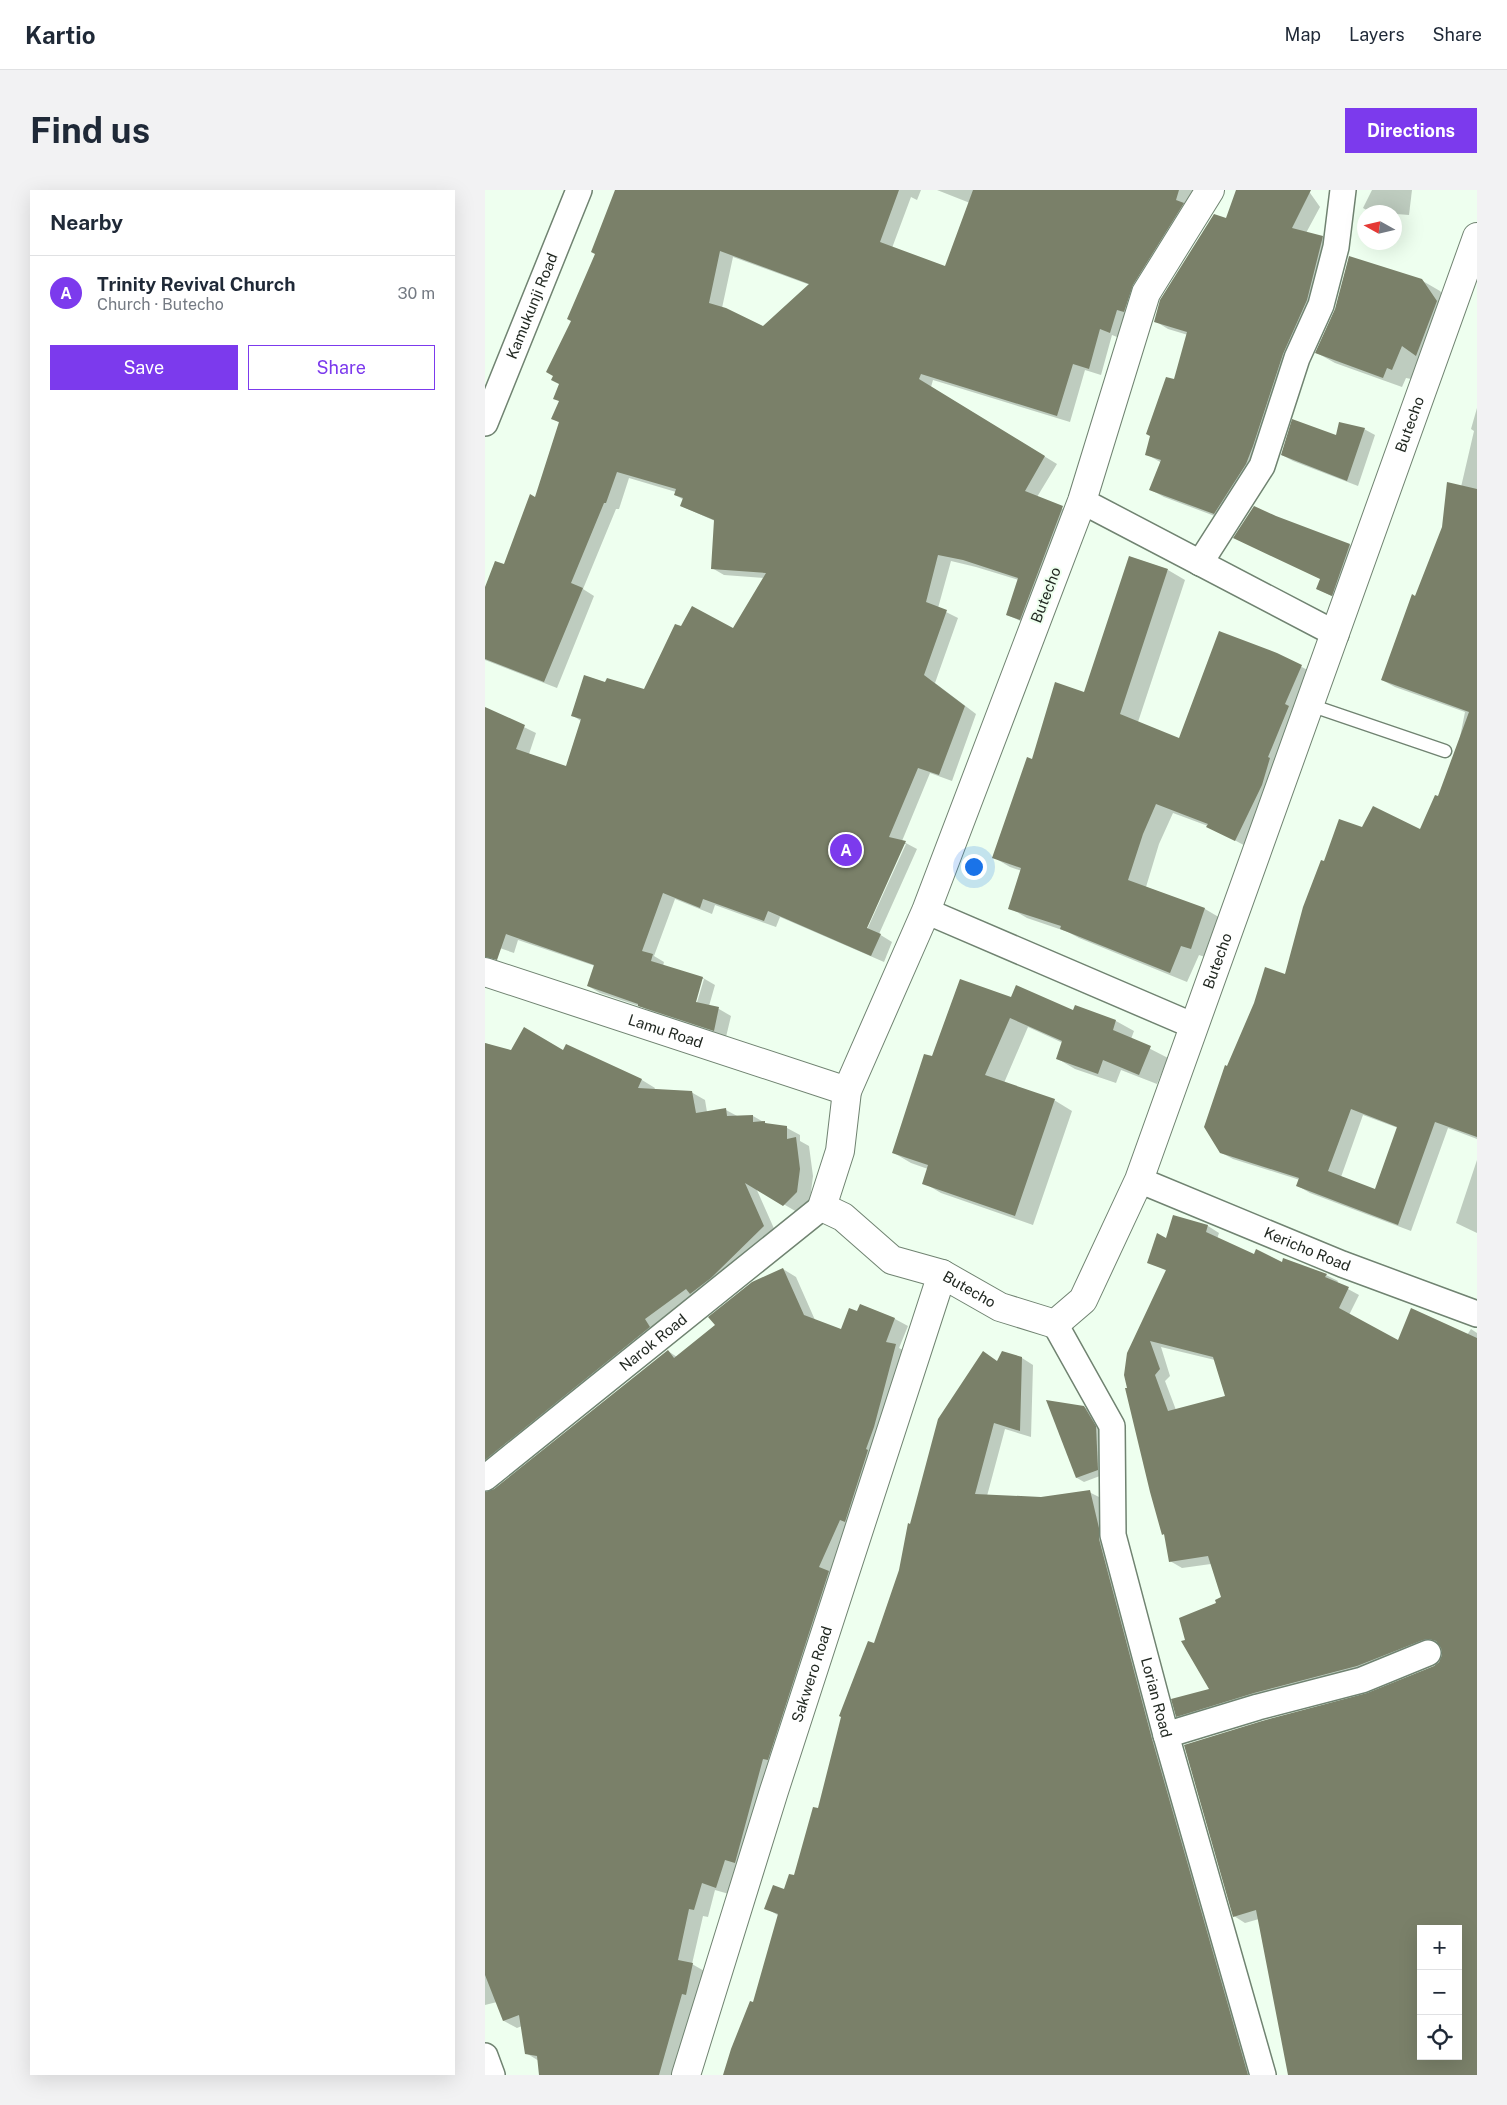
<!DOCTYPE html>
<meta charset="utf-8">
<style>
body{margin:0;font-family:"Public Sans",sans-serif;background:#f2f2f3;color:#1f2937}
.controls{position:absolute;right:15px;bottom:15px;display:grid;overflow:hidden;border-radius:0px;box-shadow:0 5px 20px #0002}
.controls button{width:45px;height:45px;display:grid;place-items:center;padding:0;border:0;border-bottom:1px solid #e0e1e3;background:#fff;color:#1f2937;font:25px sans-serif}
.compass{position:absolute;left:872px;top:15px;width:45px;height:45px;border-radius:50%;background:#fff;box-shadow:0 5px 20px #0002;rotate:278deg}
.you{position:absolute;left:488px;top:676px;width:18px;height:18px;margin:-12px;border:4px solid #fff;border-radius:50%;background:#1a73e8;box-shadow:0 0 0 8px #1a73e833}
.badge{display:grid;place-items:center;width:32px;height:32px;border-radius:50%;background:#7c3aed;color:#fff;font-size:16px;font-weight:700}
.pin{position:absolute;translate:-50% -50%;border:2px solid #fff;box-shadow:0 1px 5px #0006}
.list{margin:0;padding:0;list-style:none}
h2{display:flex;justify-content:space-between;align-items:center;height:65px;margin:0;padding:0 20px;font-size:21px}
h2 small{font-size:16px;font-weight:400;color:#747a83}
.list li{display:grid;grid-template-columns:32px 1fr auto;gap:15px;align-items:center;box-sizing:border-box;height:75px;padding:0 20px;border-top:1px solid #e0e1e3}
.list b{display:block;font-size:19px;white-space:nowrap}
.list p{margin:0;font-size:16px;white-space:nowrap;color:#747a83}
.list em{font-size:16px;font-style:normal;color:#747a83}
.actions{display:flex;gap:10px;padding:15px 20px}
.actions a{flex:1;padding:11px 0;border:1px solid #7c3aed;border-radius:0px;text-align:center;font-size:18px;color:#7c3aed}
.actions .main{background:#7c3aed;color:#fff}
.icon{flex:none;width:28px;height:28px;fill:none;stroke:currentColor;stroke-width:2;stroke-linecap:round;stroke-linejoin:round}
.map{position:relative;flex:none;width:992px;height:1885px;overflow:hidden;border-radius:0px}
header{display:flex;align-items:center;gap:30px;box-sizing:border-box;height:70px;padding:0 25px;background:#fff;border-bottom:1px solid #e0e1e3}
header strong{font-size:24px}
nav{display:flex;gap:28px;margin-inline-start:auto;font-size:18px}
.intro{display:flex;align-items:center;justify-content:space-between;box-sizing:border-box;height:120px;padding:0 30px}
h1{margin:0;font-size:35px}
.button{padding:12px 22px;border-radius:0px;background:#7c3aed;color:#fff;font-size:18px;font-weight:700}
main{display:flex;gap:30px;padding:0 30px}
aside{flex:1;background:#fff;border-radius:0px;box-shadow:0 5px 20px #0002}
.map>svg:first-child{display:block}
</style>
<header>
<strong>Kartio</strong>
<nav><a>Map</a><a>Layers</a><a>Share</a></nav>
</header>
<div class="intro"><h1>Find us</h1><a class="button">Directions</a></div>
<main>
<aside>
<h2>Nearby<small></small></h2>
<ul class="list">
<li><span class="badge">A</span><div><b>Trinity Revival Church</b><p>Church · Butecho</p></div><em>30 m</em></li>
</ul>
<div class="actions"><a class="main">Save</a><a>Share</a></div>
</aside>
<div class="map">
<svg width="992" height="1885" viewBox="0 0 992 1885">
<rect width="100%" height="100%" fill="#eeffef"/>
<!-- shadow -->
<g fill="#0003" fill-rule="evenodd">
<path d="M 131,0 L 436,0 L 432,10 L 426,7 L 407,58 L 461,78 L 485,13 L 452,0 L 708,0 L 703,16 L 637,149 L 627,145 L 616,185 L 600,180 L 585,232 L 448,190 L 446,197 L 572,274 L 552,307 L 589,324 L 547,436 L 522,425 L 534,390 L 491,377 L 466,371 L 453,418 L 473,428 L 450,493 L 491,524 L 467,591 L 445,583 L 417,651 L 432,659 L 394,744 L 407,752 L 399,772 L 295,727 L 291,737 L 230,715 L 227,724 L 190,709 L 169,766 L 179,772 L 178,776 L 218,788 L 230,795 L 224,816 L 234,819 L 246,826 L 241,847 L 166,822 L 157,817 L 115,803 L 103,796 L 110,776 L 33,750 L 29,763 L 0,753 L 0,518 L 51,543 L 44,564 L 81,578 L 96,531 L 87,525 L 121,494 L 159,501 L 248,440 L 279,388 L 239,385 L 227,378 L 230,331 L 196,316 L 199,310 L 190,305 L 191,302 L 144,288 L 134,319 L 131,319 L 98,399 L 109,406 L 72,498 L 0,470 L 0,401 L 19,375 L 51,308 L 75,233 L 68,229 L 75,211 L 76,194 L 88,131 L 112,64 ZM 248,67 L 325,95 L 279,137 L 237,118 ZM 419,654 L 421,654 L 380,744 L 378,743 ZM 216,789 L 219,789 L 210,819 L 208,818 Z"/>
<path d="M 752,0 L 823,0 L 835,17 L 821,43 L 837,47 L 851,55 L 743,331 L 679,307 L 666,300 L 677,273 L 661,264 L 690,191 L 703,145 L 683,139 L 670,131 L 741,30 Z"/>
<path d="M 887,0 L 927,0 L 924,25 L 885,22 L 878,18 Z"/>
<path d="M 936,90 L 955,101 L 970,122 L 935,167 L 926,189 L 921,188 L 917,197 L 850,173 L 832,163 Z"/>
<path d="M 992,218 L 992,949 L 963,938 L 926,1041 L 825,1003 L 813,996 L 815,990 L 748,969 L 735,962 L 743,878 L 800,786 L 840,672 L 878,639 L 935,640 L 954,608 L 974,552 L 980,522 L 910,497 L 897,490 L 976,297 L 989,241 L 986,239 ZM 878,925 L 913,938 L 890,1000 L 856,987 Z"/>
<path d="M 879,239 L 890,245 L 873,296 L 808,271 L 797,265 Z"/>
<path d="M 791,327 L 865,355 L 879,363 L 861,413 L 832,399 L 836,389 L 750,347 Z"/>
<path d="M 683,380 L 700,390 L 653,532 L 695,550 L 792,464 L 834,486 L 768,660 L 723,636 L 688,623 L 674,654 L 661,697 L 720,719 L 737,729 L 723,768 L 714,765 L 702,792 L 594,748 L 583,742 L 542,728 L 525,718 L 537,681 L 525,677 L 508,667 L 548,570 L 600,504 Z"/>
<path d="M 527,809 L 589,822 L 590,817 L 631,831 L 649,841 L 646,849 L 683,868 L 672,894 L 636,880 L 631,893 L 590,879 L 573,869 L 578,853 L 543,837 L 519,893 L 569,910 L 587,921 L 548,1035 L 456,1003 L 439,993 L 443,979 L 426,973 L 409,963 L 448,868 Z"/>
<path d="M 0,853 L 26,862 L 79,861 L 81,856 L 157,890 L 170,898 L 169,900 L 206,902 L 220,910 L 222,922 L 241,920 L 254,927 L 268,926 L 284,935 L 302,938 L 315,945 L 315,951 L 324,956 L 328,986 L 325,1010 L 312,1022 L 271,998 L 291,1043 L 0,1290 Z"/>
<path d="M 992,970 L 992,1043 L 971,1033 Z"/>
<path d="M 689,1026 L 723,1036 L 734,1043 L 732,1049 L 769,1065 L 798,1073 L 799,1070 L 841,1085 L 853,1091 L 852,1093 L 874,1105 L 864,1125 L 914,1151 L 982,1145 L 986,1139 L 992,1143 L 992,1885 L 805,1885 L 774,1729 L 760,1733 L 749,1726 L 883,1505 L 949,1477 L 956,1472 L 959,1465 L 956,1455 L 950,1455 L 704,1533 L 692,1526 L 726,1499 L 702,1450 L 738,1408 L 726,1374 L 697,1378 L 685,1371 L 681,1345 L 678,1344 L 644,1199 L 682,1081 L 664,1072 L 682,1049 ZM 676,1157 L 730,1170 L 742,1207 L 691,1220 L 680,1191 L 685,1186 ZM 936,1739 L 973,1739 L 973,1866 L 936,1866 Z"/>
<path d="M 298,1079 L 311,1087 L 330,1130 L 357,1140 L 373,1123 L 376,1115 L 410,1129 L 423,1136 L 414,1158 L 424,1163 L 244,1704 L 230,1700 L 223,1727 L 218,1726 L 207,1774 L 221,1782 L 199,1885 L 56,1885 L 54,1871 L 41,1863 L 37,1836 L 32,1838 L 19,1831 L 12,1812 L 0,1815 L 0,1302 L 1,1303 L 10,1300 L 183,1161 L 192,1167 Z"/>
<path d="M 537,1168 L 548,1175 L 546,1247 L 520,1239 L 502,1306 L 556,1309 L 604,1302 L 616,1308 L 773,1885 L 239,1885 L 269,1814 L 294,1726 L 281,1718 L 300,1701 L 310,1687 L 334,1620 L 415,1381 L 426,1335 L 513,1172 Z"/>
<path d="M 599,1217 L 606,1221 L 617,1241 L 620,1284 L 599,1292 L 592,1288 Z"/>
</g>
<!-- building -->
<g fill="#7a8069" fill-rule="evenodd">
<path d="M 130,0 L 414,0 L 395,52 L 460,76 L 488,0 L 694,0 L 691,10 L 699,13 L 648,95 L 639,122 L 632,120 L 625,143 L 615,139 L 604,179 L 588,174 L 572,226 L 436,184 L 434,189 L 560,266 L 540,301 L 578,316 L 535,430 L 521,425 L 533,388 L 478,370 L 453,365 L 441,412 L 462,420 L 439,485 L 480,516 L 454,585 L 433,578 L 404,647 L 421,651 L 382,738 L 396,744 L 386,766 L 283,721 L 279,731 L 218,709 L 215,718 L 178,703 L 157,761 L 168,764 L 166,771 L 218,787 L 211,812 L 234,817 L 229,841 L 153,816 L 153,814 L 102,796 L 109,775 L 21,744 L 12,770 L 0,767 L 0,517 L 40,535 L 31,559 L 81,576 L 96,529 L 86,526 L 99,485 L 120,492 L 122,488 L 159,499 L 190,434 L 196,436 L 207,416 L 248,438 L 281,383 L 226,379 L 229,330 L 195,316 L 198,308 L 189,305 L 191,299 L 132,282 L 121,313 L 119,313 L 86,393 L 98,398 L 59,492 L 0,469 L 0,397 L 10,371 L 19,374 L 45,304 L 50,307 L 74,232 L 66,229 L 74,211 L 68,209 L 74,194 L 66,190 L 68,186 L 61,182 L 86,131 L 82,129 L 110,64 L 106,62 ZM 235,61 L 324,94 L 278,136 L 241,118 L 224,113 Z"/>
<path d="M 751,0 L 826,0 L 807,38 L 838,46 L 822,110 L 798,164 L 768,256 L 761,274 L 729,324 L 664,300 L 676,270 L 660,265 L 665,246 L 661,244 L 681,187 L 689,189 L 702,142 L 669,132 L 675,110 L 729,24 L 741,28 Z"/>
<path d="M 864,66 L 937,89 L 952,111 L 931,166 L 917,156 L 907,180 L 902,178 L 898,188 L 830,163 L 850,119 Z"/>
<path d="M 807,229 L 851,245 L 854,232 L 880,238 L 862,291 L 796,265 Z"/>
<path d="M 962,292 L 992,299 L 992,947 L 950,932 L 913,1035 L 811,996 L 814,988 L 735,963 L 719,937 L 740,875 L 742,876 L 769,813 L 780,777 L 800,784 L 818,717 L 836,670 L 839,671 L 854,629 L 877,637 L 888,616 L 935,639 L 950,605 L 953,606 L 984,522 L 896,490 L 927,404 L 930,406 L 957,337 ZM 866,919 L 912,937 L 890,999 L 843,981 Z"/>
<path d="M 769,316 L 791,326 L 865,354 L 847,406 L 831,399 L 835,389 L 748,348 Z"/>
<path d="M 644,366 L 683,379 L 635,524 L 694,548 L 734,441 L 792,463 L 817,475 L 800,514 L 804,516 L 783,567 L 785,568 L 777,595 L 750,651 L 721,637 L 723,634 L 671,614 L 658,644 L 643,690 L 720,718 L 706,759 L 696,756 L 685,783 L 575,739 L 576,736 L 523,719 L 536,678 L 507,668 L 542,567 L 547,569 L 570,492 L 599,502 Z"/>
<path d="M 475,789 L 526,807 L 531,795 L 588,820 L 590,815 L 631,830 L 628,840 L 666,856 L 654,885 L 618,870 L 613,884 L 571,869 L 577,851 L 525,828 L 500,885 L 570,909 L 530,1026 L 437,994 L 443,975 L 407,963 L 439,864 L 447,866 Z"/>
<path d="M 39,837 L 78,860 L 81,854 L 157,889 L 153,898 L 207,901 L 211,923 L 241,918 L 242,926 L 268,925 L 268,932 L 280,931 L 280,933 L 302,936 L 302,949 L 311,947 L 315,979 L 312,1002 L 298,1016 L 260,993 L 279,1036 L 226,1088 L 205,1104 L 201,1099 L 160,1129 L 165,1137 L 0,1270 L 0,853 L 26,860 Z"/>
<path d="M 688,1025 L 723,1035 L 721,1042 L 769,1064 L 771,1059 L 797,1072 L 798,1068 L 842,1084 L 840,1087 L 864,1097 L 854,1118 L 913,1150 L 926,1118 L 992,1148 L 992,1885 L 803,1885 L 771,1720 L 748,1727 L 699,1555 L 777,1531 L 882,1503 L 949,1476 L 954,1472 L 957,1465 L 956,1458 L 951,1451 L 944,1449 L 938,1450 L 872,1476 L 769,1503 L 691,1527 L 686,1509 L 724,1499 L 696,1451 L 700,1450 L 694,1428 L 731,1413 L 730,1410 L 736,1407 L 723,1366 L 684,1372 L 679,1344 L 677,1345 L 665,1302 L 640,1198 L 642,1198 L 639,1185 L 642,1163 L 681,1080 L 662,1073 L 672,1043 L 681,1048 ZM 665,1151 L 728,1167 L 740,1206 L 683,1221 L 670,1185 L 675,1179 ZM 936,1739 L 973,1739 L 973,1866 L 936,1866 Z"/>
<path d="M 298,1078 L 319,1125 L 356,1139 L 364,1118 L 372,1121 L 375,1114 L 410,1128 L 401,1152 L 411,1154 L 389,1237 L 381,1259 L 383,1260 L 360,1332 L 355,1330 L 334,1377 L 344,1381 L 283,1570 L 278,1569 L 250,1673 L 240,1670 L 231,1698 L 217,1693 L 209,1720 L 204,1719 L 193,1770 L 208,1773 L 201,1805 L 197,1804 L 174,1885 L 54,1885 L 52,1866 L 40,1864 L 34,1825 L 18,1831 L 0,1785 L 0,1302 L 9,1299 L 183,1160 L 189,1168 L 230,1135 L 223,1127 L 267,1092 Z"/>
<path d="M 498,1161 L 512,1171 L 517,1161 L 537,1167 L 535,1241 L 509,1233 L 490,1304 L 556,1307 L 605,1300 L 614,1338 L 614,1349 L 667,1549 L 763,1885 L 238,1885 L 246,1859 L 265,1811 L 268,1812 L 293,1724 L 279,1719 L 288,1695 L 299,1699 L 304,1684 L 309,1685 L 328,1617 L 333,1618 L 356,1527 L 354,1526 L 383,1451 L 389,1453 L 414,1380 L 423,1333 L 425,1334 L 453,1229 Z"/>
<path d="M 561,1210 L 599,1216 L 611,1236 L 613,1280 L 591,1288 Z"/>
</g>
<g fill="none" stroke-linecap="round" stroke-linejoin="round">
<!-- lane casing -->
<g stroke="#708371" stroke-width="15">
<path id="lane" d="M 825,515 L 960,561"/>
</g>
<!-- street casing -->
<g stroke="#708371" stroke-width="28">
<g id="street">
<path id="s1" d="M 0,233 L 94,0"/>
<path d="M 597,311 L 851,444"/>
<path d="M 715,373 L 777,276 L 812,168 L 836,115 L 851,57 L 858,0"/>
<path d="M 441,721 L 709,836"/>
<path id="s2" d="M 654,990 L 857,1074 L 992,1124"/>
<path id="s3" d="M 570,1134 L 627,1236 L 628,1345 L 681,1545 L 778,1885"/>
<path id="s4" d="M 0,1288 L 337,1017"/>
<path d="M 681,1545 L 773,1517 L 877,1490 L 943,1463"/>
<path d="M 0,1866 L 7,1885"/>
</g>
</g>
<!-- secondary casing -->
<g stroke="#708371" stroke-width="30">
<g id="secondary">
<path id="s5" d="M 725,0 L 661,103 L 597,311 L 441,721 L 362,901 L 355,961 L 337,1017 L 358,1027 L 407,1070 L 457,1084 L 515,1117 L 570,1134 L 598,1110 L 654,990 L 992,47"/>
<path id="s6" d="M 0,782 L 362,901"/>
<path id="s7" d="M 201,1885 L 289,1601 L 457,1084"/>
</g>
</g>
<!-- lane -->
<use href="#lane" stroke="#fff" stroke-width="12"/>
<!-- street -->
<use href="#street" stroke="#fff" stroke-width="25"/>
<!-- secondary -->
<use href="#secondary" stroke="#fff" stroke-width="28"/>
</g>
<g text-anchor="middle" stroke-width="4" stroke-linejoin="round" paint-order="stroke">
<!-- street labels -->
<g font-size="15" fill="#1f261f" stroke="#eeffef">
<text dy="5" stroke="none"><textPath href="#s1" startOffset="126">Kamukunji Road</textPath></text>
<text dy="5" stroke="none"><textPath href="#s5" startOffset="2330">Butecho</textPath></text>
<text transform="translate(561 405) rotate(-69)" y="5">Butecho</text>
<text dy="5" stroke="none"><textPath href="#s5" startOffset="1760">Butecho</textPath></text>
<text dy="5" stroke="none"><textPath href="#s6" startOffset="190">Lamu Road</textPath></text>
<text dy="5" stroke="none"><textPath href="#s2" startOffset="182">Kericho Road</textPath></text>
<text dy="5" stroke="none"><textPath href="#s5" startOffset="1265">Butecho</textPath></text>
<text dy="5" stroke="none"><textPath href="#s4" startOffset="216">Narok Road</textPath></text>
<text dy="5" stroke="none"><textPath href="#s7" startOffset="420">Sakwero Road</textPath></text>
<text dy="5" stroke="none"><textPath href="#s3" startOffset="394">Lorian Road</textPath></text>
</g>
</g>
</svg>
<div class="controls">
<button>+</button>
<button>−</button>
<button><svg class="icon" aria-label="locate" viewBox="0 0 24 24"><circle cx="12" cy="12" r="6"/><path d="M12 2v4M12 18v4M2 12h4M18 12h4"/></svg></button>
</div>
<svg class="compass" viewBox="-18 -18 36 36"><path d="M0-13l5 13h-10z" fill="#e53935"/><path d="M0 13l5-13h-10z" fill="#747a83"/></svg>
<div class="you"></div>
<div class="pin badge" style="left:361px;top:660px">A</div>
</div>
</main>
